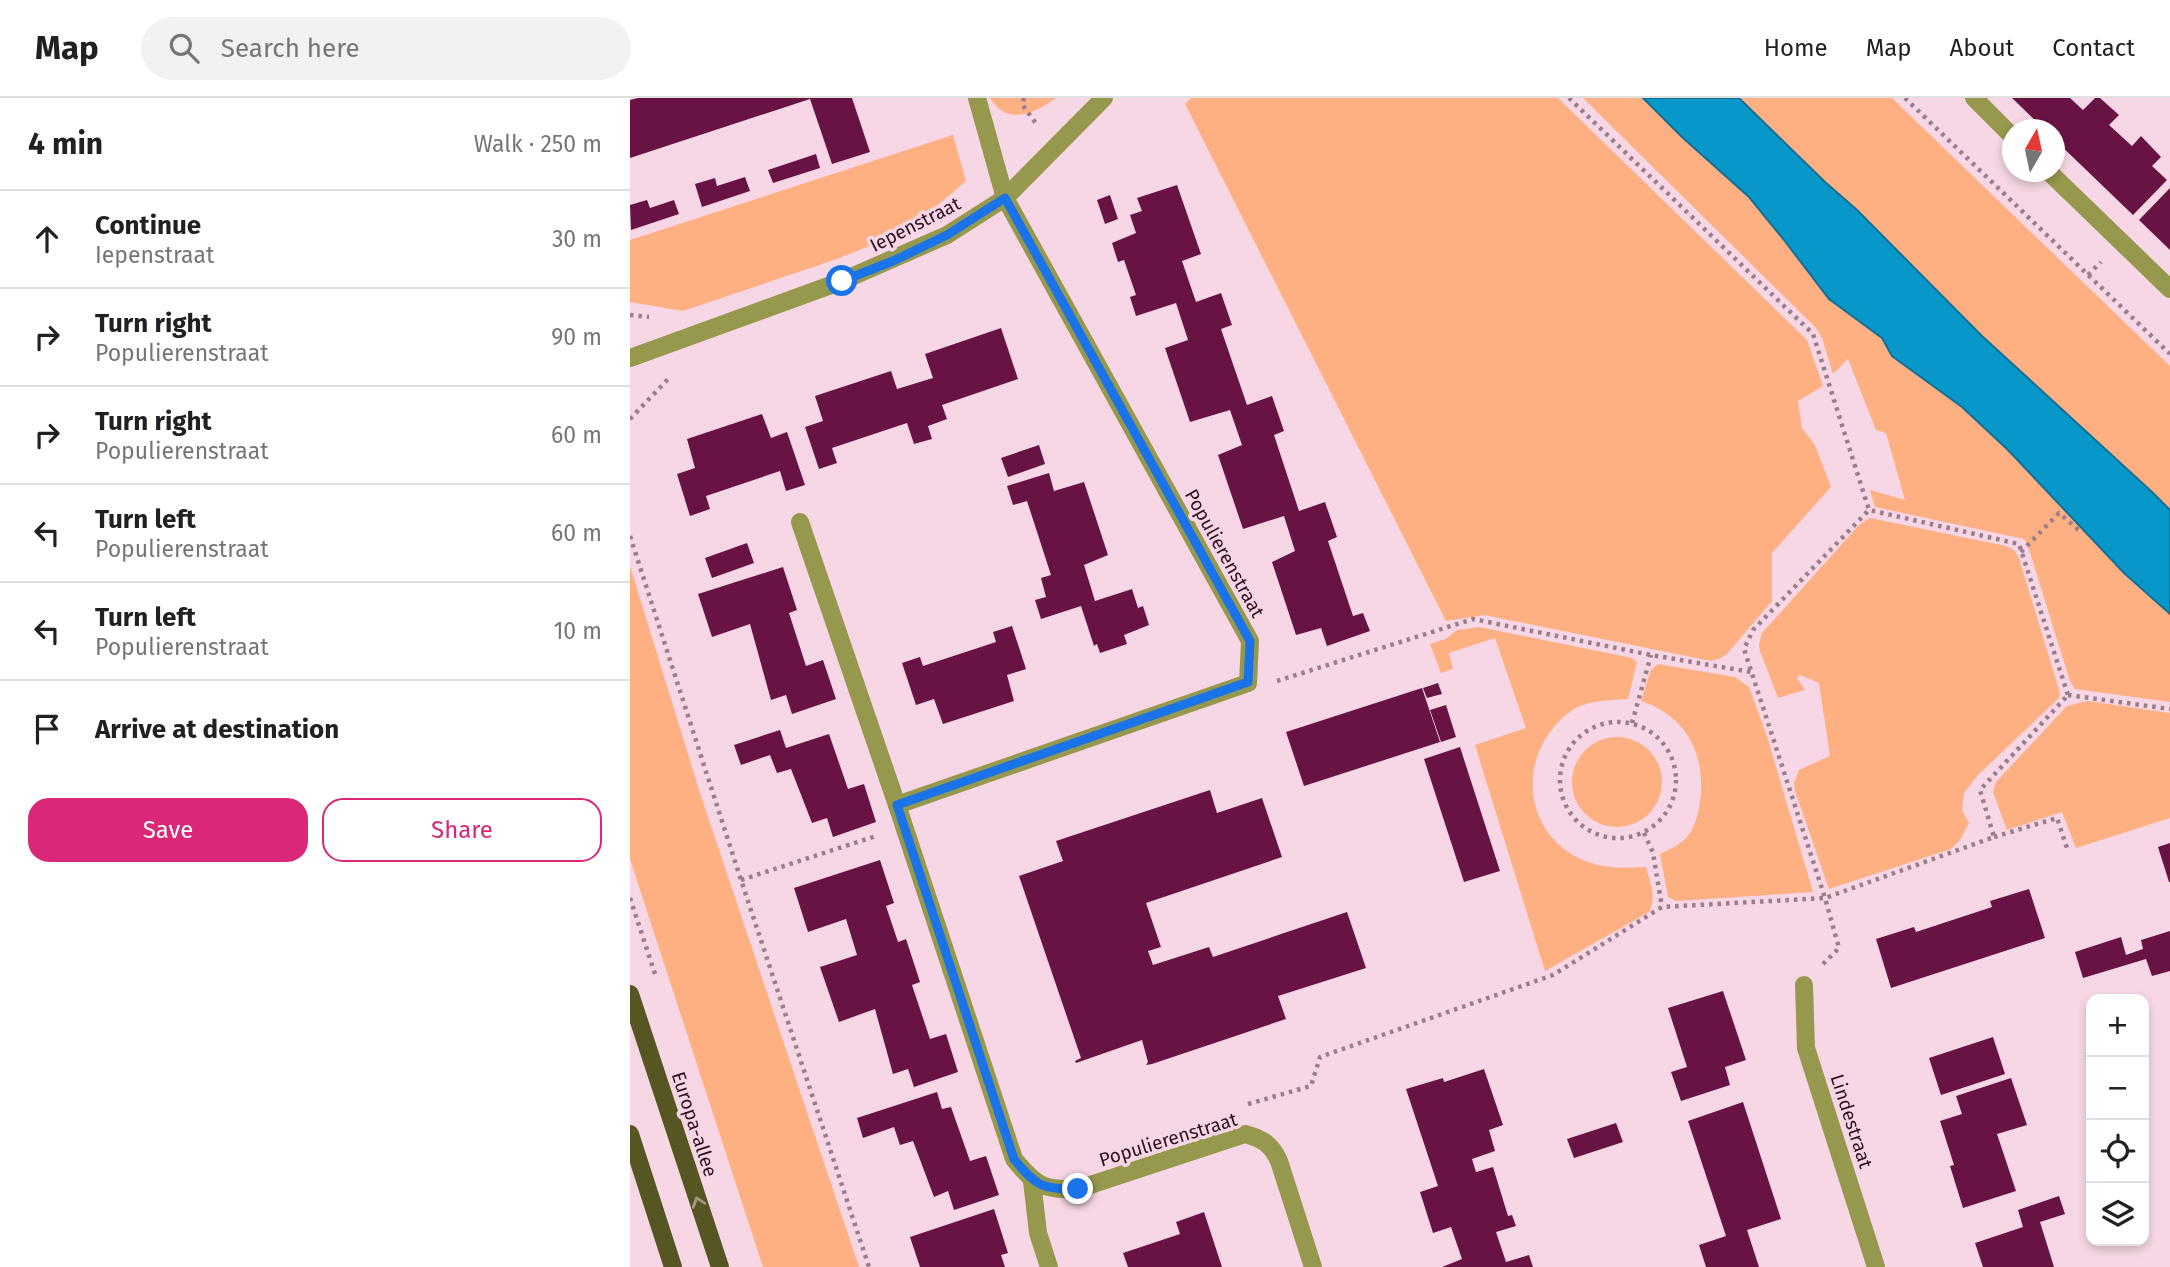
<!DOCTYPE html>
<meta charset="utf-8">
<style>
body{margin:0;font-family:"Fira Sans",sans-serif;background:#f2f2f2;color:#202124}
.controls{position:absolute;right:21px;bottom:21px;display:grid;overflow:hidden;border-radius:14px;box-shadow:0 4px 10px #0003}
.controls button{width:63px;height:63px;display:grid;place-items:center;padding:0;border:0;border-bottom:2px solid #e0e0e0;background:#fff;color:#202124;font:35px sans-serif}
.compass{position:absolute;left:1372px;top:21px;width:63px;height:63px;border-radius:50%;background:#fff;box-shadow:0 4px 10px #0003;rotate:9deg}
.stop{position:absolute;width:21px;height:21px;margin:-16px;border:5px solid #1a73e8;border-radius:50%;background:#fff}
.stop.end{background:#1a73e8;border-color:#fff;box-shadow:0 2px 7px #0008}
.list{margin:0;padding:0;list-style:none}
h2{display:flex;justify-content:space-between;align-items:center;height:91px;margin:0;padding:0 28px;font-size:30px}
h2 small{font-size:23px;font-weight:400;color:#757577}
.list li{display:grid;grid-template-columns:46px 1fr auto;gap:21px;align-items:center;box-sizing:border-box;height:98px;padding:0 28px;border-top:2px solid #e0e0e0}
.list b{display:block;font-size:26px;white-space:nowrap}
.list p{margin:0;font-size:23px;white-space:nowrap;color:#757577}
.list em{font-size:23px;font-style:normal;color:#757577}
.actions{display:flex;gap:14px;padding:21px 28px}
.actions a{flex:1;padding:16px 0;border:2px solid #db2777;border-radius:21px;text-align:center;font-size:24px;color:#db2777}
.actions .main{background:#db2777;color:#fff}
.icon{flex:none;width:38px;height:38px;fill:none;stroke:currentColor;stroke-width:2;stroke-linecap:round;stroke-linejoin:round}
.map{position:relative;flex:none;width:1540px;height:1169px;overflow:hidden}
header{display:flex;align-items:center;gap:42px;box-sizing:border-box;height:98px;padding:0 35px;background:#fff;border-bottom:2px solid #e0e0e0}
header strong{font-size:33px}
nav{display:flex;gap:38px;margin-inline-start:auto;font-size:24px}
.search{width:490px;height:63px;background:#f2f2f2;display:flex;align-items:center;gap:18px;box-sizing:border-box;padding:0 24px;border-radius:38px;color:#757577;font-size:26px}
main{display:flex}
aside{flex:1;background:#fff}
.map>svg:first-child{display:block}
</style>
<header>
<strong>Map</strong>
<div class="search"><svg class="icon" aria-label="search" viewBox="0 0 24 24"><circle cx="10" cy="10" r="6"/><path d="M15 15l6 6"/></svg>Search here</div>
<nav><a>Home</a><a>Map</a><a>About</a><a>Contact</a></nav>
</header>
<main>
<aside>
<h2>4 min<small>Walk · 250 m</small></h2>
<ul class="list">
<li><svg class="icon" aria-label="ahead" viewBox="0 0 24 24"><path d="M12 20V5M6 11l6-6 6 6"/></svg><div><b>Continue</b><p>Iepenstraat</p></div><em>30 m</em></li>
<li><svg class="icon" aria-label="right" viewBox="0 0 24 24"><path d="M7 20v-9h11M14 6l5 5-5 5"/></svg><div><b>Turn right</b><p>Populierenstraat</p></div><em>90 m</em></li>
<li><svg class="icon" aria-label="right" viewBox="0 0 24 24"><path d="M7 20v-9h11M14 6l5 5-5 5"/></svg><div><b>Turn right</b><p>Populierenstraat</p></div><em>60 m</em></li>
<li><svg class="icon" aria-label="left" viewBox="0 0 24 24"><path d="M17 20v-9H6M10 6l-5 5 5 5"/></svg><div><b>Turn left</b><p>Populierenstraat</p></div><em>60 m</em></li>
<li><svg class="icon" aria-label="left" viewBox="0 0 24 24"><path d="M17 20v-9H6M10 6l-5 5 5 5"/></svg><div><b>Turn left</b><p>Populierenstraat</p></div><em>10 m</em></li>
<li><svg class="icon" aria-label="arrive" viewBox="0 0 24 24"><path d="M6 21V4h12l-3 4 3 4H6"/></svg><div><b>Arrive at destination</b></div></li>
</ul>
<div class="actions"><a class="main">Save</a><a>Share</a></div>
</aside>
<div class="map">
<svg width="1540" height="1169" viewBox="0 0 1540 1169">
<rect width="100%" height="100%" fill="#f7d7e5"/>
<!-- green -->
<g fill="#feb083">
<path d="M 360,0 L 426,0 C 404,16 377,28 360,0 Z"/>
<path d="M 561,0 L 928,0 L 1177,242 L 1193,288 L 1168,303 L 1172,330 L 1185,347 L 1201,389 L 1142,455 L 1142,503 L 1097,556 L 1089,561 L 1081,563 L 854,517 L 816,523 L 555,6 Z"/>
<path d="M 953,0 L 1013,0 L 1053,40 L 1119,99 L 1154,142 L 1199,201 L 1252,240 L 1262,258 L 1332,309 L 1378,352 L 1494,475 L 1540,516 L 1540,604 L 1445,591 L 1440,583 L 1397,445 L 1394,441 L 1245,409 L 1240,392 L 1275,402 L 1256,335 L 1246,332 L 1218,261 L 1203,276 L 1192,240 L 1186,230 Z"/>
<path d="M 1109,0 L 1262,0 L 1540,268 L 1540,412 L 1352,238 L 1227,112 L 1195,84 Z"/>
<path d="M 323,37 L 336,83 L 279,132 L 207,161 L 53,213 L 0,204 L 0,142 Z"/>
<path d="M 1240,420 L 1376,448 L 1384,452 L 1389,460 L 1430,595 L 1429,600 L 1348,677 L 1334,695 L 1332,712 L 1339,725 L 1330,742 L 1321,751 L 1199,791 L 1165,693 L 1164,685 L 1169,672 L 1200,658 L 1189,585 L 1170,577 L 1167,580 L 1175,592 L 1148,600 L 1130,553 L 1129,546 L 1132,535 L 1229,427 Z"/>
<path d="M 0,468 L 71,698 L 229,1169 L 133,1169 L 0,761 Z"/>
<path d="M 849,529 L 1002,560 L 1007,564 L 998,601 C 982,602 966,602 950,608 C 935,614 921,631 913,645 C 889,691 908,746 958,764 C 977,771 996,770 1016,769 C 1020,785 1027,798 1019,814 L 915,873 L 845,647 L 896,630 L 865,540 L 819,555 L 823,571 L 811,575 L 800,546 L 816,541 L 827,532 Z"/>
<path d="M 1028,566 L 1105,579 L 1119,589 L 1137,638 L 1183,794 L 1046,803 L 1038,799 L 1030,756 C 1040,751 1050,747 1057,739 C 1067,727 1070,708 1071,693 C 1073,650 1053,617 1011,603 L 1021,572 Z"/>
<path d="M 1457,603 L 1540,615 L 1540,720 L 1446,750 L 1432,714 L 1377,732 L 1363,694 L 1366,684 L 1437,608 Z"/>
<circle cx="987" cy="684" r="45"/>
</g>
<!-- water -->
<path fill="#0798c9" stroke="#127096" stroke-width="2" d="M 1013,0 L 1109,0 L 1195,84 L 1227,112 L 1352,238 L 1522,394 L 1540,412 L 1540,516 L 1494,475 L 1378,352 L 1332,309 L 1262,258 L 1252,240 L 1199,201 L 1154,142 L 1119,99 L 1053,40 Z"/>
<!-- building -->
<g fill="#681344">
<path d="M 8,0 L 222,0 L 240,54 L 202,66 L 180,1 L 0,60 L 0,2 Z"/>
<path d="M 1382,0 L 1440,0 L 1453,12 L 1465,0 L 1470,0 L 1489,17 L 1479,27 L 1502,48 L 1511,38 L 1531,59 L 1522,68 L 1537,82 L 1503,117 L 1424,41 L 1424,32 L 1415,32 Z"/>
<path d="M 186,56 L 190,70 L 143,85 L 138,72 Z"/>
<path d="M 115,79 L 120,93 L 72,109 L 65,86 L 85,80 L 87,88 Z"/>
<path d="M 547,87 L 571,156 L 552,163 L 566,204 L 591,195 L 602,227 L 591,231 L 617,307 L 642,298 L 654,333 L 644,337 L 669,413 L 695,404 L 707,439 L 698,443 L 723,518 L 733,515 L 740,533 L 697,548 L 691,530 L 666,537 L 642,464 L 665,453 L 654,418 L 613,431 L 588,357 L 612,347 L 600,312 L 560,324 L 535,250 L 558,242 L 546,205 L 506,218 L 500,199 L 506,197 L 494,162 L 488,164 L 482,145 L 506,135 L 500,117 L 512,113 L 507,100 Z"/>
<path d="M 1540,90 L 1540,152 L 1509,122 Z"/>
<path d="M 480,97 L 488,121 L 475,126 L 467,102 Z"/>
<path d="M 17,102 L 20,110 L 44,102 L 49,116 L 1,132 L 0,107 Z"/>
<path d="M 371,230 L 388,281 L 312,307 L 317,321 L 298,328 L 302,341 L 284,346 L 277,325 L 202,350 L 207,365 L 189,371 L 175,329 L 193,323 L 185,298 L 261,273 L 267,291 L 303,280 L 295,256 Z"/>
<path d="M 132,316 L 141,340 L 157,334 L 175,387 L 156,393 L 150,373 L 76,398 L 80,411 L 60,418 L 47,376 L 65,370 L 57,341 Z"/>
<path d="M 409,347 L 415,366 L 378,379 L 371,360 Z"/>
<path d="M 419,375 L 424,393 L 454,384 L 478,457 L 454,467 L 465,503 L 502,491 L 508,510 L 513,508 L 519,527 L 494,537 L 497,546 L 470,555 L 467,546 L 464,548 L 451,508 L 411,521 L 405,502 L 416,499 L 411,480 L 421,477 L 397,403 L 383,407 L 377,388 Z"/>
<path d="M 117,445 L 124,465 L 82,480 L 75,460 Z"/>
<path d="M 153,469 L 167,512 L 159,515 L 176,568 L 193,562 L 206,601 L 162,616 L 156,597 L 141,602 L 120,526 L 82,539 L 68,496 Z"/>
<path d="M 382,528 L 396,571 L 377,577 L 384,603 L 313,626 L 304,601 L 286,607 L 272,565 L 290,559 L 293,568 L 366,544 L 363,534 Z"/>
<path d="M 808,585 L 812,596 L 797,600 L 793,590 Z"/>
<path d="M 792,590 L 810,644 L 674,688 L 656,634 Z"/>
<path d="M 816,607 L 826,639 L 811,644 L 800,612 Z"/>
<path d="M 150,632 L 156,650 L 199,636 L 218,691 L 234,686 L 246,724 L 203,739 L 197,720 L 182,725 L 161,671 L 147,675 L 140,657 L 111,667 L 104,647 Z"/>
<path d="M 830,649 L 870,773 L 834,784 L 794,661 Z"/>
<path d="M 580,692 L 587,715 L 632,700 L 652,759 L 516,805 L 531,849 L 518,853 L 523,867 L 579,849 L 583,859 L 717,814 L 736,870 L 648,898 L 656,921 L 522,966 L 516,967 L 518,964 L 512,942 L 446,965 L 445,963 L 451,960 L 389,778 L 433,763 L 426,743 Z"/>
<path d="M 1540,745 L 1540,784 L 1539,784 L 1528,749 Z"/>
<path d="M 250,762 L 264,805 L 256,808 L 268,844 L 276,841 L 290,884 L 282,887 L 300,941 L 316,936 L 328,974 L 284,989 L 278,971 L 263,976 L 245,911 L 209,924 L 190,869 L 227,857 L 216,821 L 178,834 L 164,790 Z"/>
<path d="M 1399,791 L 1415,840 L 1261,890 L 1246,841 L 1284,829 L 1286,834 L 1362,809 L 1360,803 Z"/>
<path d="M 1540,833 L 1540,873 L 1522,878 L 1516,861 L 1453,880 L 1445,854 L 1491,839 L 1496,857 L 1513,851 L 1511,842 Z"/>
<path d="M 1093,893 L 1116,962 L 1095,969 L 1100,987 L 1051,1003 L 1041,974 L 1057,969 L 1038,910 Z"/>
<path d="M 1363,939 L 1375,976 L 1311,997 L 1299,960 Z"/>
<path d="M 854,971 L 873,1027 L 859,1032 L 865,1053 L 842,1061 L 846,1074 L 863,1069 L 878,1118 L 882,1117 L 886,1128 L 866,1134 L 876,1164 L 899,1157 L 903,1169 L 812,1169 L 832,1161 L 821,1129 L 803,1135 L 790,1094 L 808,1088 L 776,991 L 813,980 L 814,984 Z"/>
<path d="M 1381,980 L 1397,1027 L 1367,1036 L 1386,1093 L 1333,1110 L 1320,1068 L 1324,1067 L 1310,1023 L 1332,1016 L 1326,998 Z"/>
<path d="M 307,994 L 312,1011 L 321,1009 L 340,1063 L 356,1058 L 369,1097 L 324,1112 L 318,1093 L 304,1099 L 283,1043 L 270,1047 L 264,1029 L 233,1040 L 227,1020 Z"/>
<path d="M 1113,1004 L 1151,1121 L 1117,1132 L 1129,1169 L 1076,1169 L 1069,1147 L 1096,1138 L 1058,1023 Z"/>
<path d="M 986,1025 L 993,1044 L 944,1060 L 937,1041 Z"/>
<path d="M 1429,1098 L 1435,1116 L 1410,1124 L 1424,1169 L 1353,1169 L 1345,1145 L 1393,1129 L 1388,1112 Z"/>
<path d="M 364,1111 L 378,1155 L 371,1157 L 375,1169 L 290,1169 L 280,1139 Z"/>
<path d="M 574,1114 L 592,1169 L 498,1169 L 493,1155 L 550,1136 L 546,1124 Z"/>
</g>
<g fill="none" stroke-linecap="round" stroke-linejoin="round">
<!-- path -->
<g stroke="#9b7d8b" stroke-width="4.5" stroke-dasharray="3.5 5" stroke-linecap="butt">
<path d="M 394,0 L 392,6 L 407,27"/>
<path d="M 939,0 L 1183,236 L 1239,412 L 1389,446 L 1438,597"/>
<path d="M 1275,0 L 1540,256"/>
<path d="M 1458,177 L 1471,164"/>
<path d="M 0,217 L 19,219"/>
<path d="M 0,321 L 41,278"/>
<path d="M 0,438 L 111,782 L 239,1169"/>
<path d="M 1391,454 L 1429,415 L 1451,434"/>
<path d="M 647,583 L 843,521 L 1021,557 L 1121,574"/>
<path d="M 1438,597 L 1540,611"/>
<circle cx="988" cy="682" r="58"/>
<path d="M 1002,625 L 1021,557"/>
<path d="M 1014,735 L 1023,755 L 1032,809"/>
<path d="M 1364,739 L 1427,720 L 1438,753"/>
<path d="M 111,782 L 246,738"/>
<path d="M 0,800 L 26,879"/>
<path d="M 1193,866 L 1209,850 L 1195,800 L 1114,551 L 1123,532 L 1239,412"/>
<path d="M 618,1006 L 681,988 L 690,959 L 923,877 L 1032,809 L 1195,800 L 1364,739 L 1350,692 L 1438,597"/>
</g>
<!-- minor -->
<g stroke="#96984d" stroke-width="18">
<path d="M 1344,0 L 1382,38"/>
<path d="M 1419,74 L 1540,191"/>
<path d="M 0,260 L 212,183 L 317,137 L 375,100 L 474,0"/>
<path d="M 170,424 L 267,707 L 384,1061 C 406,1088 413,1092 448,1091 L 615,1036 C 633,1041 641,1046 649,1063 L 683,1169"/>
<path d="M 267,707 L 618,585 L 620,543 L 375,100 L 347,0"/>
<path d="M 1174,887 L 1176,950 L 1246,1169"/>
<path d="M 402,1083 L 408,1135 L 419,1169"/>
</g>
<!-- major -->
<g stroke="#555621" stroke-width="18">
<path d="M 0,896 L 90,1169"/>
<path d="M 0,1036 L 43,1169"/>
</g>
</g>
<!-- one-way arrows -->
<defs><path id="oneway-chevron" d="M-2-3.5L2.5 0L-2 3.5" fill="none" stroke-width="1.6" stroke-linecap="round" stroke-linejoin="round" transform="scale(1.75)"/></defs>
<use stroke="#a69683" href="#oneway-chevron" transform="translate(68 1104) rotate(-108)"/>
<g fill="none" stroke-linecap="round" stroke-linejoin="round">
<!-- route -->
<path stroke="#1a73e8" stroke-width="9" d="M 212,183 L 263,163 L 317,137 L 375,100 L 620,543 L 618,584 L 267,707 L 384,1061 C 406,1088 413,1092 448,1091"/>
</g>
<g text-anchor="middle" stroke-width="7" stroke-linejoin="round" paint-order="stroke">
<!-- street labels -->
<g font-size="19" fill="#2d111f" stroke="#f7d7e5">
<text transform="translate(285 126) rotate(-27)" y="7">Iepenstraat</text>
<text transform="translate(595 455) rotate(61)" y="7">Populierenstraat</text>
<text transform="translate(1222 1023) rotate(72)" y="7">Lindestraat</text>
<text transform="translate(65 1026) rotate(72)" y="7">Europa-allee</text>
<text transform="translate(538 1041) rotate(-17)" y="7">Populierenstraat</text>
</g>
</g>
</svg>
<div class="controls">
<button>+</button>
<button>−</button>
<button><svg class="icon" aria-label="locate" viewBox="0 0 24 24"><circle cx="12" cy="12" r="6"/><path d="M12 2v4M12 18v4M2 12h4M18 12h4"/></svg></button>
<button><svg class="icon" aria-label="layers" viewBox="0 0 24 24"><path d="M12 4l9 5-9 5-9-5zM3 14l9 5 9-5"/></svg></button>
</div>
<svg class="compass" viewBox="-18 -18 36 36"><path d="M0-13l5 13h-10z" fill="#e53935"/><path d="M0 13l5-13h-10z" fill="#757577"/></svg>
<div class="stop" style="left:212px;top:183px"></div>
<div class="stop end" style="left:448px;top:1091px"></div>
</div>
</main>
